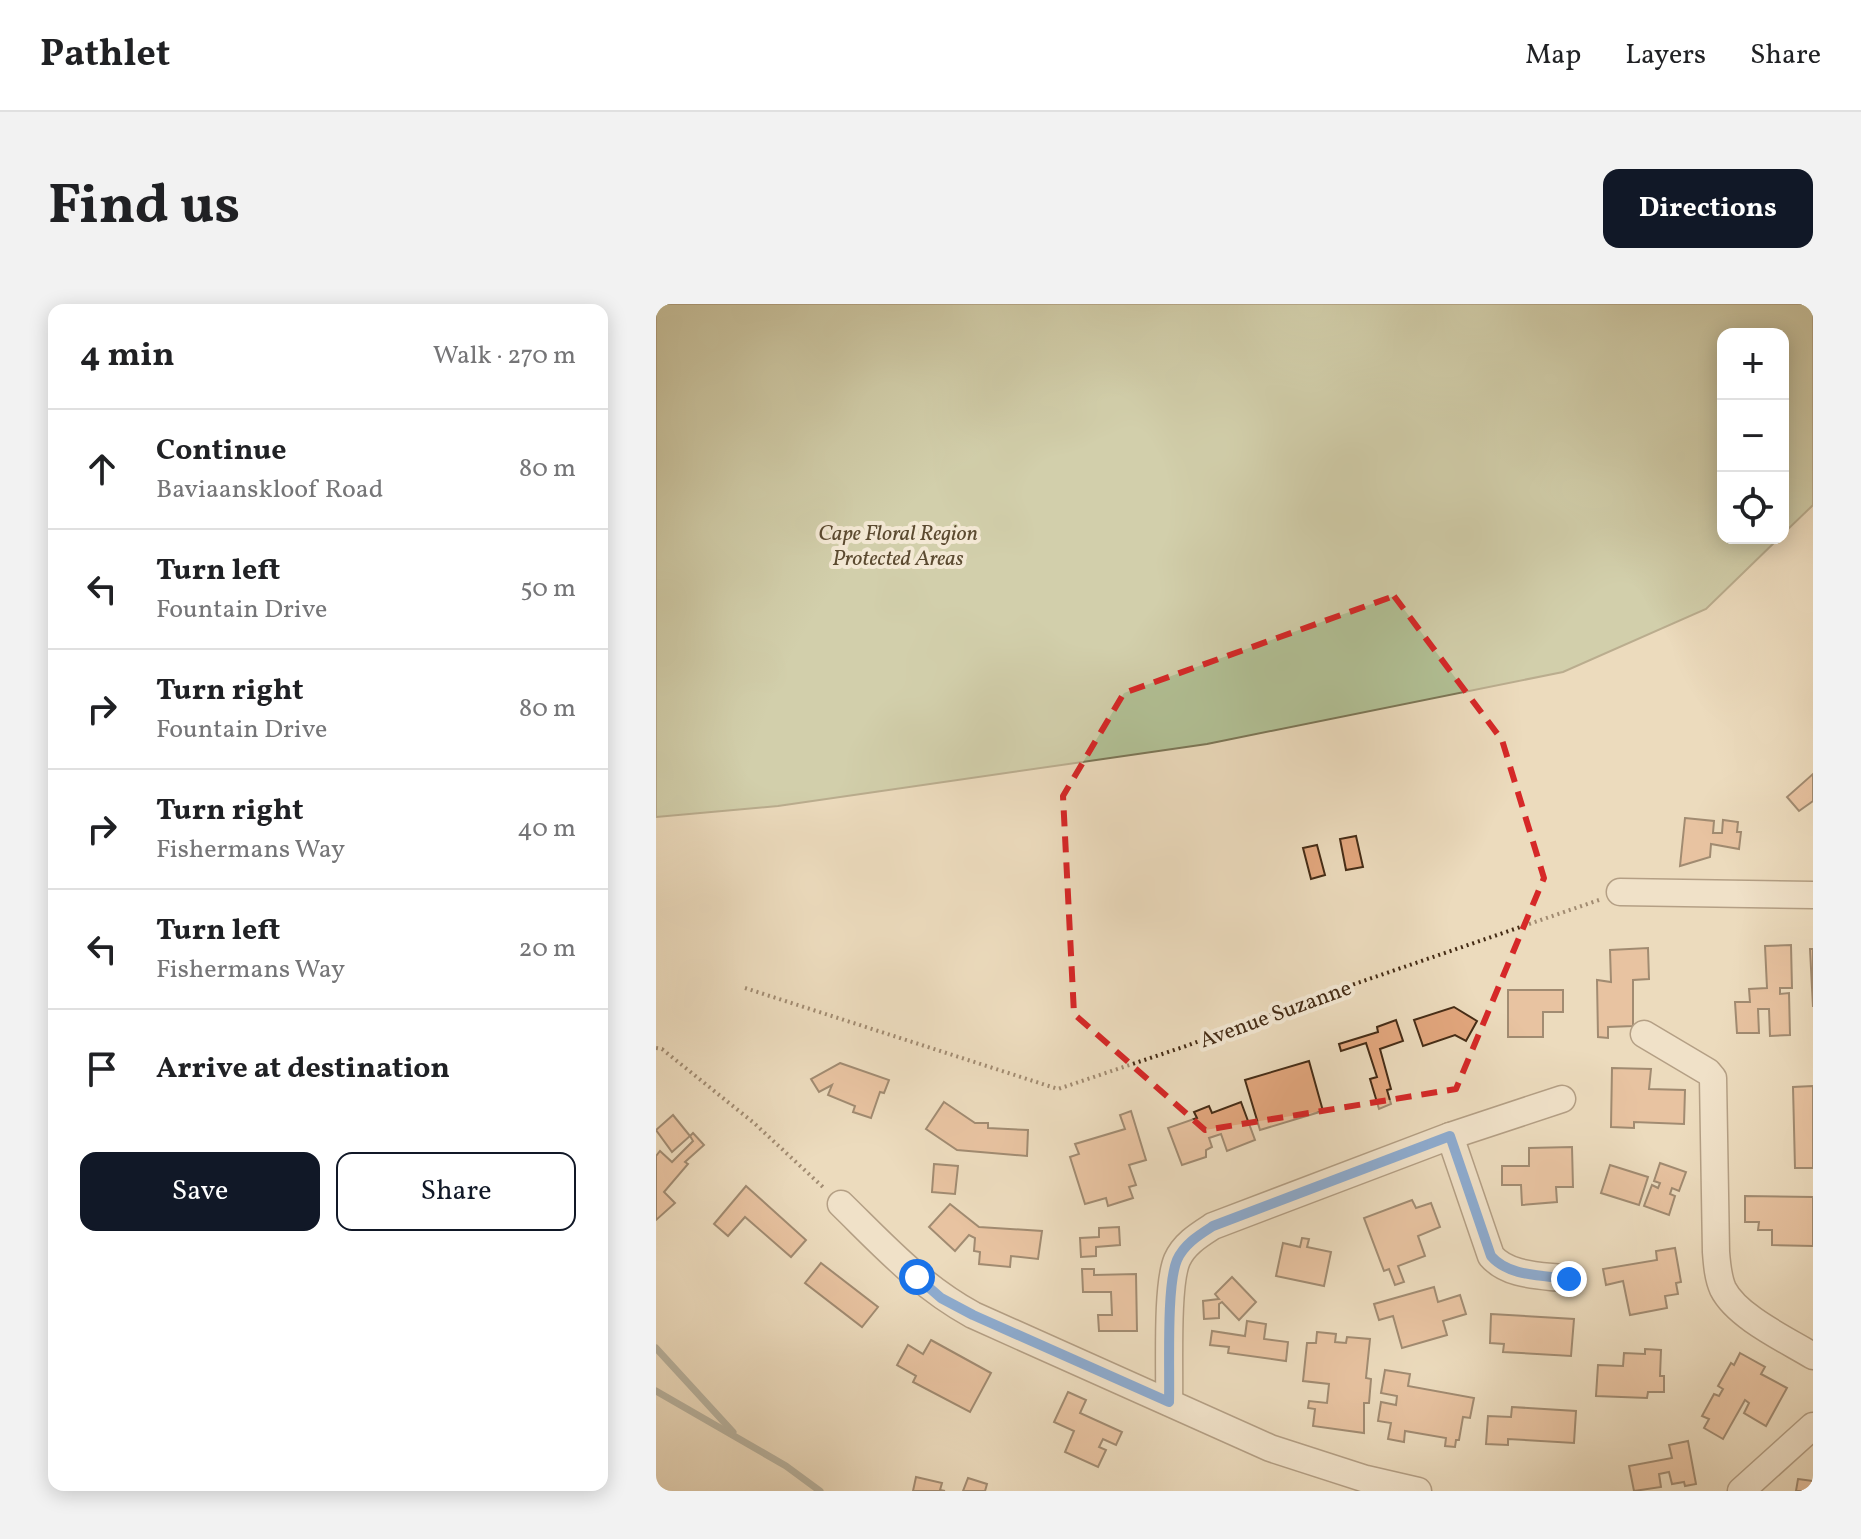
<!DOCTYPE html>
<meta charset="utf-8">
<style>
body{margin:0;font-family:Vollkorn,serif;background:#f2f2f2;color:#202124}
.controls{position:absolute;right:24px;top:24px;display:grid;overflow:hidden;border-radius:16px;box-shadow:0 4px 20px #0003}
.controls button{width:72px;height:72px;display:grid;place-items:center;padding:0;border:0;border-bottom:2px solid #e0e0e0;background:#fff;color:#202124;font:40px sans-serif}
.stop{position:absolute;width:24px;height:24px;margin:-18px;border:6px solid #1a73e8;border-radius:50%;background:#fff}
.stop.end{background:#1a73e8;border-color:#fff;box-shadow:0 2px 8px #0008}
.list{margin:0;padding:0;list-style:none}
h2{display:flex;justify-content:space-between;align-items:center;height:104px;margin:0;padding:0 32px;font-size:34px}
h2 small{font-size:26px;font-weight:400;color:#757577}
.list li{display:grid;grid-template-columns:52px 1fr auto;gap:24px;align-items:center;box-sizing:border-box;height:120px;padding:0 32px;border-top:2px solid #e0e0e0}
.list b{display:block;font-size:30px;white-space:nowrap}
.list p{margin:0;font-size:26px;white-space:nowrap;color:#757577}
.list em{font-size:26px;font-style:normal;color:#757577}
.actions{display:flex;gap:16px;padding:24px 32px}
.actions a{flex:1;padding:18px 0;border:2px solid #111827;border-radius:16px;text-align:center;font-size:28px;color:#111827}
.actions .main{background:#111827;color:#fff}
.icon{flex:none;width:44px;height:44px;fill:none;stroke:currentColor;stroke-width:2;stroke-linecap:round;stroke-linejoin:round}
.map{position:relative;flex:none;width:1157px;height:1187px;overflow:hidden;border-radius:16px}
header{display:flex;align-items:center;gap:48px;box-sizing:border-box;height:112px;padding:0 40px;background:#fff;border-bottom:2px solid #e0e0e0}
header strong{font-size:38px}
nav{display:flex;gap:44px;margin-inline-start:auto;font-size:28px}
.intro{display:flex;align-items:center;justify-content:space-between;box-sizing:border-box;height:192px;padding:0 48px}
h1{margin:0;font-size:56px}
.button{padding:20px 36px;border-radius:16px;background:#111827;color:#fff;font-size:28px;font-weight:700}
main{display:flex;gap:48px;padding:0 48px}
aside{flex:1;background:#fff;border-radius:16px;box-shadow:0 4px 20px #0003}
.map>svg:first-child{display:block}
</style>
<header>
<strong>Pathlet</strong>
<nav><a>Map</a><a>Layers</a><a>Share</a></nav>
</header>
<div class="intro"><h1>Find us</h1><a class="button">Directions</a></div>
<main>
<aside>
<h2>4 min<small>Walk · 270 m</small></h2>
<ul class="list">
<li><svg class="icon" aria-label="ahead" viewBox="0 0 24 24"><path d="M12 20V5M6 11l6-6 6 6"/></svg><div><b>Continue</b><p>Baviaanskloof Road</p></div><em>80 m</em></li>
<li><svg class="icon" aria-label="left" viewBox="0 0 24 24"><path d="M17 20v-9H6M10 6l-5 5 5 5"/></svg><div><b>Turn left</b><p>Fountain Drive</p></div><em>50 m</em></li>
<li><svg class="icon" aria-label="right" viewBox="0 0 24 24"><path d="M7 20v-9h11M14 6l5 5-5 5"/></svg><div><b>Turn right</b><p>Fountain Drive</p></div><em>80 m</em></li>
<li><svg class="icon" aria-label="right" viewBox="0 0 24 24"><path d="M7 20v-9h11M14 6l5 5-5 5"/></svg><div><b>Turn right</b><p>Fishermans Way</p></div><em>40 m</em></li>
<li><svg class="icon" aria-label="left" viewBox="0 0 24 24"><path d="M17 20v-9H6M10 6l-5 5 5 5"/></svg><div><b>Turn left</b><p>Fishermans Way</p></div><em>20 m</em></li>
<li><svg class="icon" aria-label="arrive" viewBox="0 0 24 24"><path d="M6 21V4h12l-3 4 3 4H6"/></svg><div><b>Arrive at destination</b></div></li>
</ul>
<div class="actions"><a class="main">Save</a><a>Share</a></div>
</aside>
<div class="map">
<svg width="1157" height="1187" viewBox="0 0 1157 1187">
<rect width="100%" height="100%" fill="#ecdbbd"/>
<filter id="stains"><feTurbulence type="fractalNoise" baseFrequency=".0025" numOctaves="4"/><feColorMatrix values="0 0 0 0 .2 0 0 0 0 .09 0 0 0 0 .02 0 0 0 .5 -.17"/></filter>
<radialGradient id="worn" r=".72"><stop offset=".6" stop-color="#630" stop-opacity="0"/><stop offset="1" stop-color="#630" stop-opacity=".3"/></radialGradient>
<!-- green -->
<path fill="#b2c196" stroke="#7c7656" stroke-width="2" d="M 0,0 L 1157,0 L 1157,201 L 1127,230 L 1127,30 L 1067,30 L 1067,234 L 1123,234 L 1050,305 L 907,368 L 551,440 L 122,502 L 0,513 Z"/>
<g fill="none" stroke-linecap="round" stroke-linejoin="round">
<!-- stream -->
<g stroke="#798178" stroke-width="7">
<path d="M 0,1044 L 77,1128"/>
<path d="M 0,1087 L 130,1162 L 164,1187"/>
</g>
</g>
<!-- building -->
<g fill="#e3a77e" stroke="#452c16" stroke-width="2">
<path d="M 1157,470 L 1157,497 L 1143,507 L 1131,493 Z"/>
<path d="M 1029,514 L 1058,517 L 1057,529 L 1066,529 L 1067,516 L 1082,518 L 1081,528 L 1085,528 L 1083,545 L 1055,540 L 1054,553 L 1024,562 Z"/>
<path d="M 700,532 L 707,563 L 690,566 L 684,535 Z"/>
<path d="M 661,541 L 669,571 L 655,575 L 647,544 Z"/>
<path d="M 1135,641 L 1136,684 L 1124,684 L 1124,690 L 1133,689 L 1134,731 L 1114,732 L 1113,705 L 1102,705 L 1103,729 L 1081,729 L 1079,698 L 1094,698 L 1093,685 L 1111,684 L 1109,642 Z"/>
<path d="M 992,644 L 993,675 L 977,676 L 977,722 L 952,723 L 952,734 L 942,733 L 941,676 L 955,678 L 954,646 Z"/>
<path d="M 1154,645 L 1157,645 L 1157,703 Z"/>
<path d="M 852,686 L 907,686 L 907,708 L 887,708 L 887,733 L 852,733 Z"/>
<path d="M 798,703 L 821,717 L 810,737 L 799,731 L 767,742 L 758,716 Z"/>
<path d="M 740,716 L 747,737 L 724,745 L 735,785 L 731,786 L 735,800 L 723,805 L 714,775 L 721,773 L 710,739 L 685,747 L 683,740 L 722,728 L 721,723 Z"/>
<path d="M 653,757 L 667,807 L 604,826 L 589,776 Z"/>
<path d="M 184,759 L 233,776 L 228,789 L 224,788 L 215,814 L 197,808 L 199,802 L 172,791 L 176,781 L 163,788 L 155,775 Z"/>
<path d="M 956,764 L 995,765 L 993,785 L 1029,786 L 1028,820 L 978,818 L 978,824 L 955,823 Z"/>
<path d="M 1157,782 L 1157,864 L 1139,864 L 1137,783 Z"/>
<path d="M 288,798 L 319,819 L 332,819 L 332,824 L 372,826 L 371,852 L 301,846 L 270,825 Z"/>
<path d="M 585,798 L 599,836 L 571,847 L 565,830 L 553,834 L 556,843 L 550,846 L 550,853 L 526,861 L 512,824 L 541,814 L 538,808 L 553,802 L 556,809 Z"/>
<path d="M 475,807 L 490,856 L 473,861 L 480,881 L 473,883 L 477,894 L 452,902 L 450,894 L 429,900 L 414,853 L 423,850 L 419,840 L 469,825 L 464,811 Z"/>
<path d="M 17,811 L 34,832 L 16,848 L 0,826 Z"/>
<path d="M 37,829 L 48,841 L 29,858 L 32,860 L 8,888 L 19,899 L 0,916 L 0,852 L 4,847 L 16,858 L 37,837 L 34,832 Z"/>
<path d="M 916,843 L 917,883 L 900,883 L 901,898 L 866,901 L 865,881 L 846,881 L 846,862 L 873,862 L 873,844 Z"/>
<path d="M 1004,859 L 1030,868 L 1023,887 L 1016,884 L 1014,890 L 1019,892 L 1013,911 L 988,902 L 996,881 L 1002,884 L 1004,879 L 998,877 Z"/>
<path d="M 278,860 L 302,862 L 299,890 L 276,888 Z"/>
<path d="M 954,861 L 992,873 L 983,901 L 945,889 Z"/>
<path d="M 90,882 L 150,936 L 135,953 L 89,913 L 72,932 L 58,920 Z"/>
<path d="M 1089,892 L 1157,893 L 1157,942 L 1116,941 L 1116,926 L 1102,926 L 1103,918 L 1089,918 Z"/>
<path d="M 756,896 L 760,904 L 775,899 L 784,923 L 762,932 L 769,952 L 742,962 L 748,978 L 739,981 L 733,965 L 728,967 L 708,914 Z"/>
<path d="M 294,900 L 323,923 L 386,927 L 382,955 L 355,952 L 354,963 L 323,960 L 324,948 L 318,947 L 319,934 L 313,931 L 299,947 L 273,923 Z"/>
<path d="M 463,923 L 464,941 L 440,943 L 440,952 L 425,953 L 424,934 L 443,933 L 443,924 Z"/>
<path d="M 646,934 L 653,935 L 651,943 L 675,948 L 668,982 L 620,972 L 627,939 L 644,943 Z"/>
<path d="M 1019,944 L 1025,978 L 1020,979 L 1022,990 L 1009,992 L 1011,1004 L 974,1011 L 967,977 L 950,981 L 947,965 L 1001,956 L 1000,947 Z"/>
<path d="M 165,959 L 222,1003 L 206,1023 L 149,979 Z"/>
<path d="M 426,965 L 438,965 L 438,971 L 480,970 L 481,1027 L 443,1027 L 442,1011 L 456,1011 L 455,988 L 427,988 Z"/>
<path d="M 576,973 L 600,998 L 583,1016 L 566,998 L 563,1000 L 563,1014 L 548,1015 L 547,997 L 563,995 L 559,990 Z"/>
<path d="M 778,983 L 782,998 L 804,991 L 810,1010 L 787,1017 L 791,1031 L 746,1044 L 737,1012 L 723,1016 L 718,1000 Z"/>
<path d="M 835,1010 L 918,1015 L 915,1052 L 847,1048 L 848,1040 L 834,1039 Z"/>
<path d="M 591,1017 L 610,1020 L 608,1035 L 632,1038 L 630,1057 L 572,1049 L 573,1043 L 554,1041 L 556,1027 L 589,1032 Z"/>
<path d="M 661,1028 L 680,1030 L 679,1038 L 690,1039 L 691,1033 L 714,1035 L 710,1074 L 715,1075 L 713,1099 L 708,1099 L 708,1129 L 657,1122 L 659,1105 L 652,1104 L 653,1097 L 671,1099 L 673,1080 L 647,1077 L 651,1039 L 660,1039 Z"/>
<path d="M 275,1036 L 335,1069 L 314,1108 L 257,1078 L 260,1072 L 241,1061 L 252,1041 L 267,1050 Z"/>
<path d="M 989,1045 L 1005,1046 L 1004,1072 L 1008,1072 L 1008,1088 L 992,1088 L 991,1094 L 940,1092 L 942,1061 L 967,1062 L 968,1049 L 989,1050 Z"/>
<path d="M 1084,1049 L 1109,1063 L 1105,1070 L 1131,1084 L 1110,1122 L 1088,1109 L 1093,1099 L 1089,1096 L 1067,1135 L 1048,1124 L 1053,1115 L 1046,1112 L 1058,1090 L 1063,1092 L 1067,1085 L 1062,1082 L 1075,1059 L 1078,1061 Z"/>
<path d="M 729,1066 L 754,1070 L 752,1082 L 818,1094 L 814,1114 L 807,1113 L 803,1136 L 800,1136 L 799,1143 L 789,1142 L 790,1134 L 749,1127 L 748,1138 L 732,1135 L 735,1119 L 722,1117 L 725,1098 L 740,1101 L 741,1092 L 725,1089 Z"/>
<path d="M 412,1088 L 430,1096 L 424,1109 L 466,1128 L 460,1141 L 447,1135 L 443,1143 L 450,1146 L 442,1163 L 409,1148 L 418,1127 L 398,1118 Z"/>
<path d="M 856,1103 L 920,1107 L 918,1139 L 852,1135 L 852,1141 L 830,1140 L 832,1112 L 855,1113 Z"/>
<path d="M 1032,1137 L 1040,1180 L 1029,1182 L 1028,1178 L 1016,1180 L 1013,1168 L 1003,1170 L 1005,1183 L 978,1187 L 973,1162 L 1016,1154 L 1013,1141 Z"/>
<path d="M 260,1173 L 286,1179 L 284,1186 L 289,1187 L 257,1187 Z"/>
<path d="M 312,1174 L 331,1180 L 329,1187 L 307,1187 Z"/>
<path d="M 1142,1175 L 1157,1177 L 1157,1187 L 1140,1187 Z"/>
</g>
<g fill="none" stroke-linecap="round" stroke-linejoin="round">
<!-- minor casing -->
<g stroke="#6f5840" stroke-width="29">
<g id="minor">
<path d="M 964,588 L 1157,591"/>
<path d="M 988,730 L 1052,768 L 1057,774 L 1060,948 C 1061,961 1062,974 1067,985 C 1081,1013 1131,1036 1157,1052"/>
<path d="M 794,832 L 835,952 C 853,973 887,971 913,975"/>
<path d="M 185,900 C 228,942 264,982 317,1011 L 614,1144 L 710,1175 L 762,1187"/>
<path d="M 513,1098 C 514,1066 510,982 521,956 C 528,940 543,931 557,922 L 794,832 L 906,795"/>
<path d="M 1085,1187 L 1157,1122"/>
</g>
</g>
<!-- path -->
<g stroke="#452c16" stroke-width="4" stroke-dasharray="2 4" stroke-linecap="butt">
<path d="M 89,684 L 402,785 L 530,742 L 681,686 L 943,596"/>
<path d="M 0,744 L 6,745 L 98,819 L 169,885"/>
</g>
<!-- minor -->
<use href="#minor" stroke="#f3e8d4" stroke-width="26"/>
</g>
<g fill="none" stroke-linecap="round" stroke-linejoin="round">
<!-- route -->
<path stroke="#1a73e8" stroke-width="10" d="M 261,973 L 285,994 L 317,1011 L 513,1098 C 514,1066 510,982 521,956 C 528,940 543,931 557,922 L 794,832 L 835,952 C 853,973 887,971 913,975"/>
</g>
<!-- marked area -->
<path d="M0 0H1157V1187H0ZM 738,292 L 846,436 L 888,574 L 800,785 L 549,826 L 418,710 L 407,492 L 468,389 Z" fill="#ecdbbd" fill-opacity=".55" fill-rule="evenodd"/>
<path fill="none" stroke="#d62828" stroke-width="6" stroke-dasharray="16 10" stroke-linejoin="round" d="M 738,292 L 846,436 L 888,574 L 800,785 L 549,826 L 418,710 L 407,492 L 468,389 Z"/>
<g text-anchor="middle" stroke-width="8" stroke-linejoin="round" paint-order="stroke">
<!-- park labels -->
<g font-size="22" font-style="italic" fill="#5b4a30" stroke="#f3e8d4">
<text x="242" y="236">Cape Floral Region<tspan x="242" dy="25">Protected Areas</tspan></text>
</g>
<!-- street labels -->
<g font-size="22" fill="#452c16" stroke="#f3e8d4">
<text transform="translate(619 709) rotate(-20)" y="8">Avenue Suzanne</text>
</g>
</g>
<rect width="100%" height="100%" filter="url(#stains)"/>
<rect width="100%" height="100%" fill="url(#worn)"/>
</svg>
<div class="controls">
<button>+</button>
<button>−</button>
<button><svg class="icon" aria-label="locate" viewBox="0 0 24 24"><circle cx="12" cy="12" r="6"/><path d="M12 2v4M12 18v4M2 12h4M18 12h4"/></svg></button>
</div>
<div class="stop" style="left:261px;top:973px"></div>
<div class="stop end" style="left:913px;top:975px"></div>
</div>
</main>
